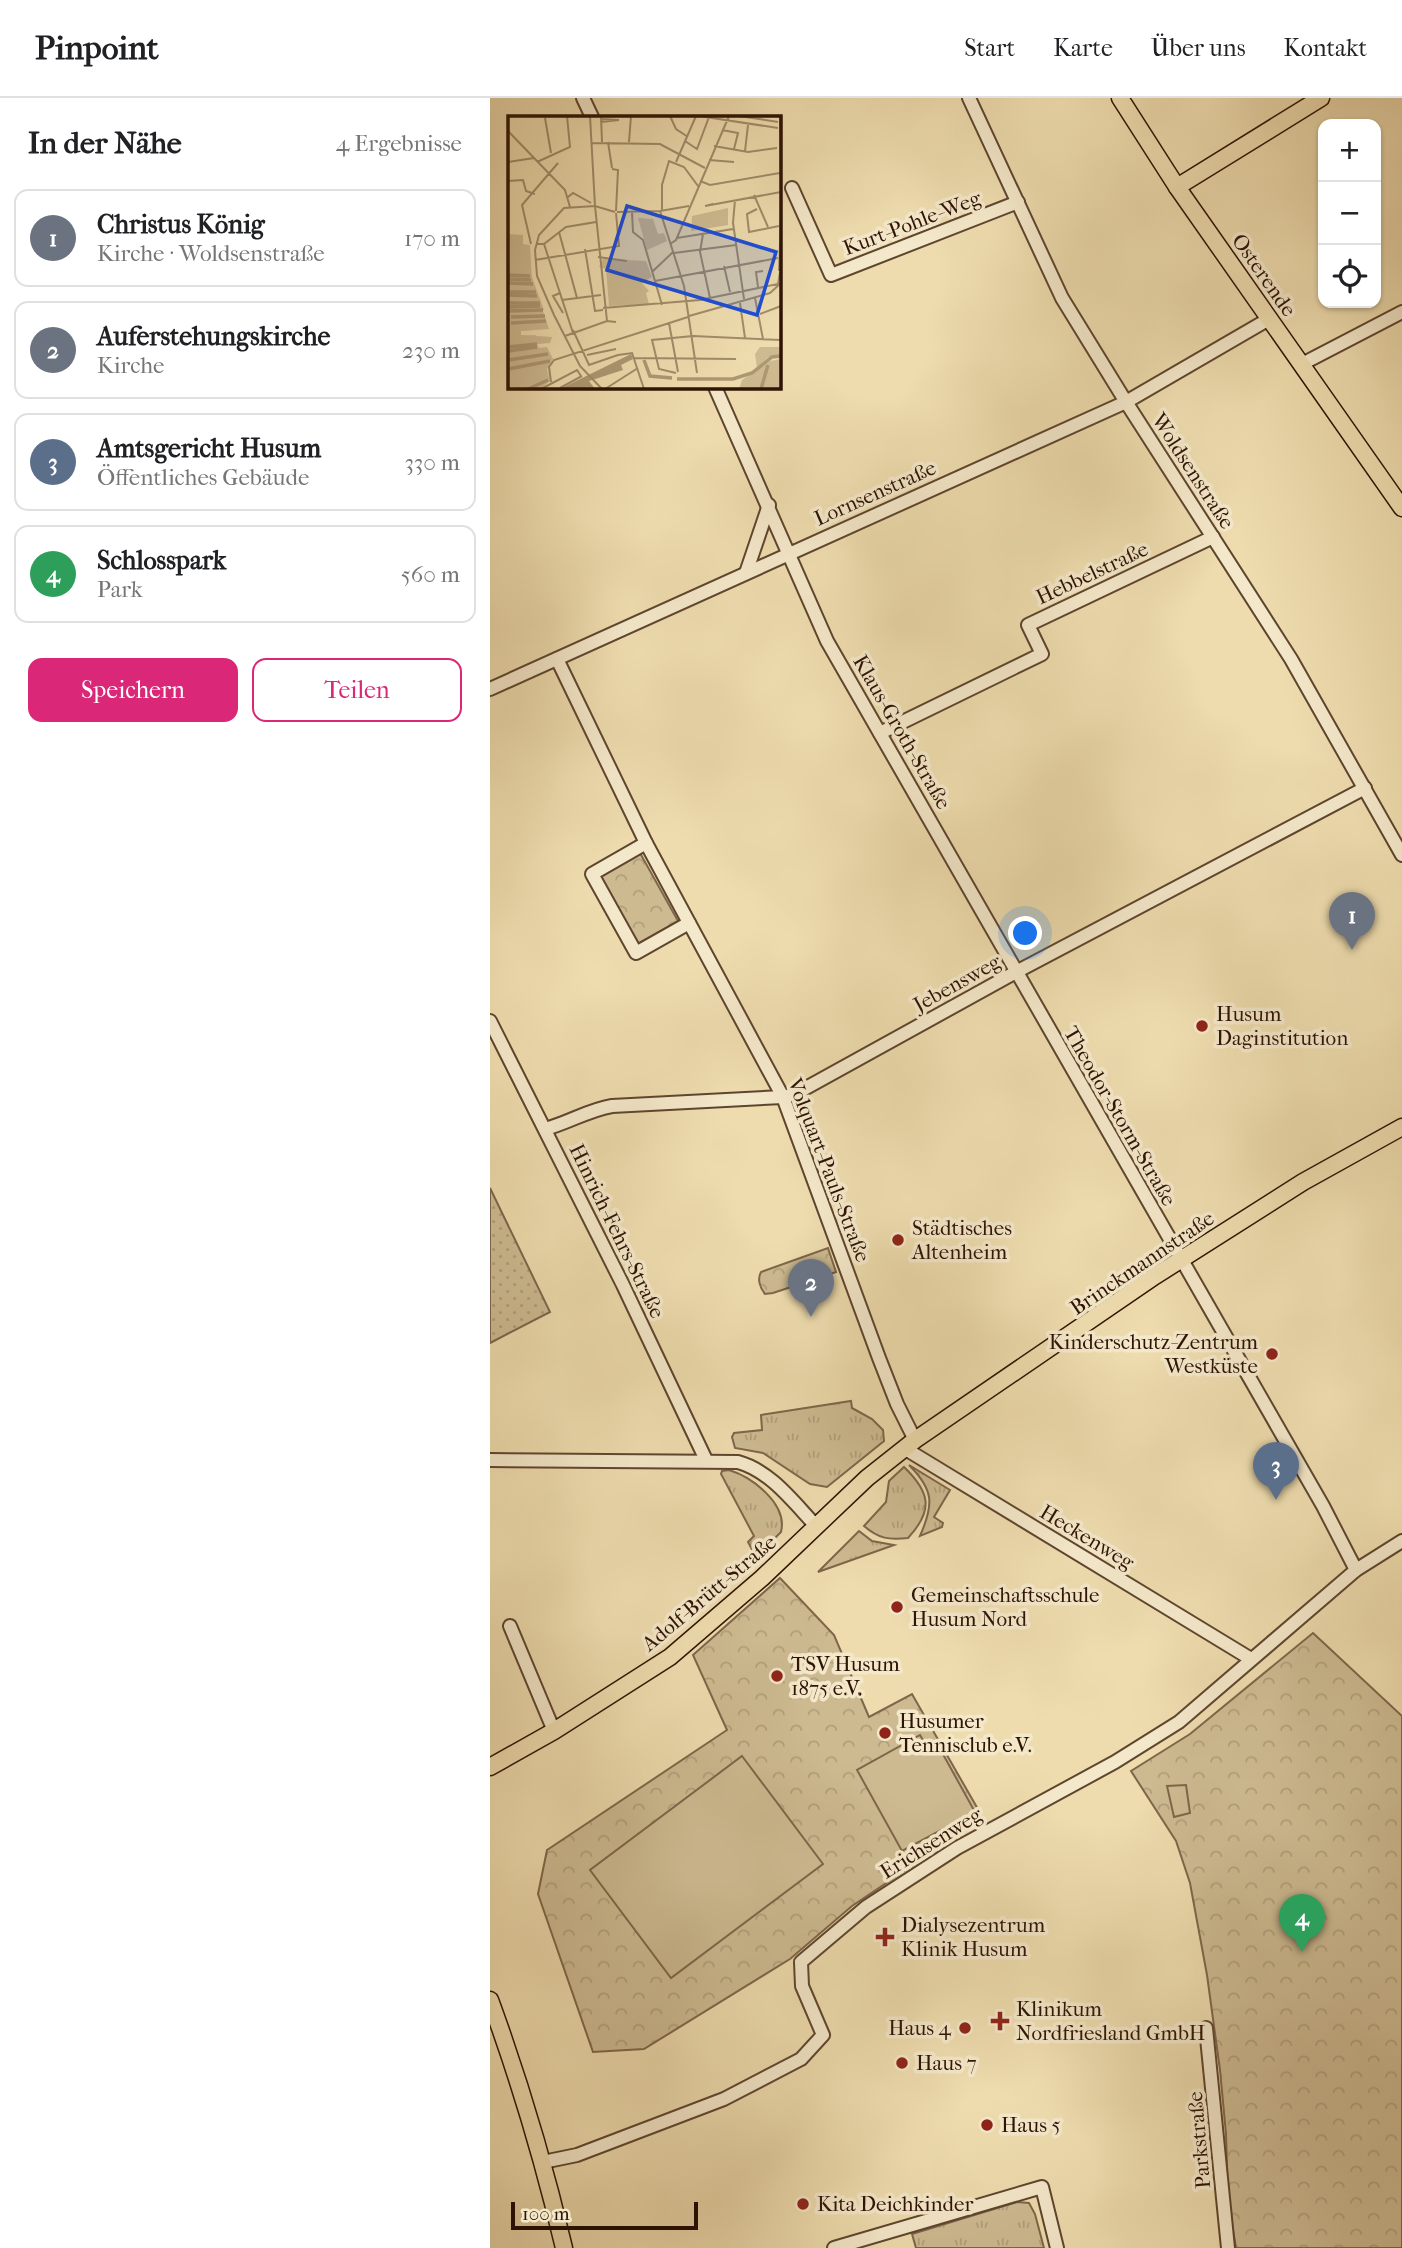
<!DOCTYPE html>
<html lang="de">
<meta charset="utf-8">
<style>
body{margin:0;font-family:"IM FELL French Canon",serif;background:#f2f2f2;color:#202124}
.controls{position:absolute;right:21px;top:21px;display:grid;overflow:hidden;border-radius:14px;box-shadow:0 2px 5px #0004}
.controls button{width:63px;height:63px;display:grid;place-items:center;padding:0;border:0;border-bottom:2px solid #e0e0e0;background:#fff;color:#202124;font:35px sans-serif}
.scale{position:absolute;left:21px;bottom:18px;width:187px;box-sizing:border-box;padding-left:7px;border:4px solid #2e1304;border-top:0;font-size:19px;line-height:24px;white-space:nowrap;color:#2e1304;-webkit-text-stroke:5px #f4e8ca;paint-order:stroke}
.you{position:absolute;left:536px;top:836px;width:24px;height:24px;margin:-18px;border:5px solid #fff;border-radius:50%;background:#1a73e8;box-shadow:0 0 0 10px #1a73e833}
.badge{display:grid;place-items:center;width:46px;height:46px;border-radius:50%;background:#db2777;color:#fff;font-size:23px;font-weight:700}
.pin{position:absolute;translate:-50% -58px;filter:drop-shadow(0 2px 4px #0008)}
.pin::after{content:'';position:absolute;top:37px;width:24px;height:21px;background:inherit;clip-path:polygon(0 0,100% 0,50% 100%)}
.list{margin:0;padding:0;list-style:none}
h2{display:flex;justify-content:space-between;align-items:center;height:91px;margin:0;padding:0 28px;font-size:30px}
h2 small{font-size:23px;font-weight:400;color:#757577}
.list li{display:grid;grid-template-columns:46px 1fr auto;gap:21px;align-items:center;box-sizing:border-box;height:98px;margin:0 14px 14px;padding:0 14px;border:2px solid #e0e0e0;border-radius:14px}
.list b{display:block;font-size:26px;white-space:nowrap}
.list p{margin:0;font-size:23px;white-space:nowrap;color:#757577}
.list em{font-size:23px;font-style:normal;color:#757577}
.actions{display:flex;gap:14px;padding:21px 28px}
.actions a{flex:1;padding:16px 0;border:2px solid #db2777;border-radius:14px;text-align:center;font-size:24px;color:#db2777}
.actions .main{background:#db2777;color:#fff}
.icon{flex:none;width:38px;height:38px;fill:none;stroke:currentColor;stroke-width:2;stroke-linecap:round;stroke-linejoin:round}
.map{position:relative;flex:none;width:912px;height:2150px;overflow:hidden}
header{display:flex;align-items:center;gap:42px;box-sizing:border-box;height:98px;padding:0 35px;background:#fff;border-bottom:2px solid #e0e0e0}
header strong{font-size:33px}
nav{display:flex;gap:38px;margin-inline-start:auto;font-size:24px}
main{display:flex}
aside{flex:1;background:#fff}
.map>svg:first-child{display:block}
</style>
<header>
<strong>Pinpoint</strong>
<nav><a>Start</a><a>Karte</a><a>Über uns</a><a>Kontakt</a></nav>
</header>
<main>
<aside>
<h2>In der Nähe<small>4 Ergebnisse</small></h2>
<ul class="list">
<li><span class="badge" style="background:#6b7280">1</span><div><b>Christus König</b><p>Kirche · Woldsenstraße</p></div><em>170 m</em></li>
<li><span class="badge" style="background:#6b7280">2</span><div><b>Auferstehungskirche</b><p>Kirche</p></div><em>230 m</em></li>
<li><span class="badge" style="background:#5c6f8a">3</span><div><b>Amtsgericht Husum</b><p>Öffentliches Gebäude</p></div><em>330 m</em></li>
<li><span class="badge" style="background:#2e9e5b">4</span><div><b>Schlosspark</b><p>Park</p></div><em>560 m</em></li>
</ul>
<div class="actions"><a class="main">Speichern</a><a>Teilen</a></div>
</aside>
<div class="map">
<svg width="912" height="2150" viewBox="0 0 912 2150">
<defs>
<pattern id="grass-tufts" width="24" height="20" patternUnits="userSpaceOnUse" patternTransform="scale(1.75)"><rect width="24" height="20" fill="#cdba91"/><path d="M3 7l-1-3M5 7V3M7 7l1-3M15 17l-1-3M17 17v-4M19 17l1-3" fill="none" stroke="#b09f7b"/></pattern>
<pattern id="forest-crowns" width="20" height="18" patternUnits="userSpaceOnUse" patternTransform="scale(1.75)"><rect width="20" height="18" fill="#cdba91"/><path d="M2 6a3 3 0 1 1 6 0M12 15a3 3 0 1 1 6 0" fill="none" stroke="#b09f7b"/></pattern>
<pattern id="garden-dots" width="8" height="8" patternUnits="userSpaceOnUse" patternTransform="scale(1.75)"><rect width="8" height="8" fill="#cdba91"/><path d="M2 2h.1M6 6h.1" fill="none" stroke="#b09f7b" stroke-width="1.8" stroke-linecap="round"/></pattern>
</defs>
<rect width="100%" height="100%" fill="#eedcae"/>
<filter id="stains"><feTurbulence type="fractalNoise" baseFrequency=".00286" numOctaves="4"/><feColorMatrix values="0 0 0 0 .2 0 0 0 0 .09 0 0 0 0 .02 0 0 0 .5 -.17"/></filter>
<radialGradient id="worn" r=".72"><stop offset=".6" stop-color="#630" stop-opacity="0"/><stop offset="1" stop-color="#630" stop-opacity=".3"/></radialGradient>
<!-- grass -->
<g fill="url(#grass-tufts)" stroke="#7e664a" stroke-width="2">
<path d="M 361,1303 L 362,1310 L 382,1321 L 393,1332 L 394,1343 L 337,1389 L 320,1386 L 273,1355 L 245,1350 L 242,1339 L 244,1335 L 272,1332 L 271,1317 Z"/>
<path d="M 419,1367 L 460,1392 L 444,1419 L 453,1425 L 452,1429 L 430,1438 C 444,1406 444,1392 419,1367 Z"/>
<path d="M 414,1369 C 440,1394 444,1412 418,1440 C 399,1442 389,1441 374,1428 L 396,1404 L 399,1383 Z"/>
<path d="M 239,1372 C 262,1379 298,1406 291,1434 L 266,1459 L 258,1444 L 264,1438 L 231,1376 L 232,1373 Z"/>
<path d="M 369,1433 L 382,1443 L 404,1447 L 328,1474 Z"/>
<path d="M 527,2104 L 539,2105 L 545,2116 L 554,2150 L 426,2150 L 422,2136 Z"/>
</g>
<!-- forest -->
<g fill="url(#forest-crowns)" stroke="#7e664a" stroke-width="2">
<path d="M 150,755 L 188,823 L 147,846 L 109,778 Z"/>
<path d="M 338,1150 L 346,1174 L 283,1195 L 275,1196 C 270,1190 267,1181 271,1174 Z"/>
<path d="M 290,1480 L 344,1537 L 379,1619 L 422,1596 L 489,1713 L 415,1756 L 423,1767 L 362,1808 L 300,1861 L 154,1951 L 103,1954 L 48,1796 L 57,1752 L 237,1632 L 203,1557 Z"/>
<path d="M 823,1535 L 912,1618 L 912,2150 L 746,2150 L 738,2102 L 736,2036 L 730,1972 L 717,1877 L 700,1785 L 686,1743 L 641,1673 L 700,1636 Z"/>
</g>
<!-- garden -->
<path fill="url(#garden-dots)" stroke="#7e664a" stroke-width="2" d="M 0,1090 L 60,1214 L 0,1245 Z"/>
<!-- pitch -->
<g fill="#cdba91" stroke="#7e664a" stroke-width="2">
<path d="M 430,1637 L 440,1654 L 449,1649 L 485,1714 L 412,1753 L 367,1672 Z"/>
<path d="M 252,1658 L 333,1766 L 181,1880 L 100,1772 Z"/>
<path d="M 696,1687 L 700,1715 L 684,1719 L 677,1688 Z"/>
</g>
<g fill="none" stroke-linecap="round" stroke-linejoin="round">
<!-- minor casing -->
<g stroke="#5e452e" stroke-width="16">
<g id="minor">
<path d="M 93,0 L 102,19"/>
<path d="M 479,0 L 572,200 L 636,304 L 801,561 L 912,757"/>
<path d="M 302,90 L 341,177 L 528,104"/>
<path d="M 812,266 L 912,214"/>
<path d="M 225,289 L 337,543 L 833,1408 L 866,1472"/>
<path d="M 256,475 L 279,407"/>
<path d="M 67,561 L 156,745 L 293,999 L 389,1260 L 407,1306 L 425,1342"/>
<path d="M 0,591 L 636,304 L 779,221"/>
<path d="M 390,635 L 552,556 L 538,527 L 723,439"/>
<path d="M 156,745 L 102,776 L 146,855 L 199,825"/>
<path d="M 0,923 L 133,1187 L 216,1362"/>
<path d="M 55,1031 C 78,1025 98,1012 122,1008 L 293,999 L 305,996 L 526,874 L 875,690"/>
<path d="M 414,1350 L 761,1561"/>
<path d="M 0,1362 L 248,1364 C 281,1373 304,1405 327,1429"/>
<path d="M 20,1528 L 64,1633"/>
<path d="M 716,1930 L 738,2150"/>
<path d="M 53,2064 L 87,2057 L 234,2001 L 311,1961 L 333,1937 L 312,1888 L 311,1864 L 376,1809 L 467,1750 L 625,1664 L 689,1624 L 866,1472 L 912,1443"/>
<path d="M 344,2150 L 552,2089 L 567,2150"/>
</g>
</g>
<!-- major casing -->
<g stroke="#2e1304" stroke-width="19">
<g id="major">
<path d="M 630,0 L 687,89 L 912,410"/>
<path d="M 687,89 L 831,0"/>
<path d="M 0,1669 L 64,1633 L 180,1559 L 272,1480 L 377,1380 L 425,1342 L 665,1178 L 813,1084 L 912,1029"/>
<path d="M 0,1902 C 30,1984 54,2065 74,2150"/>
</g>
</g>
<!-- minor -->
<use href="#minor" stroke="#f4e8ca" stroke-width="12"/>
<!-- major -->
<use href="#major" stroke="#eedcae" stroke-width="16"/>
</g>
<!-- markers -->
<g fill="#8f2418" stroke="#f4e8ca" stroke-width="2.5">
<circle cx="712" cy="928" r="7"/>
<circle cx="408" cy="1142" r="7"/>
<circle cx="782" cy="1256" r="7"/>
<circle cx="407" cy="1509" r="7"/>
<circle cx="287" cy="1578" r="7"/>
<circle cx="395" cy="1635" r="7"/>
<path d="M391.5 1828.5h7v7h7v7h-7v7h-7v-7h-7v-7h7z"/>
<path d="M506.5 1912.5h7v7h7v7h-7v7h-7v-7h-7v-7h7z"/>
<circle cx="475" cy="1930" r="7"/>
<circle cx="412" cy="1965" r="7"/>
<circle cx="497" cy="2027" r="7"/>
<circle cx="313" cy="2106" r="7"/>
</g>
<g text-anchor="middle" stroke-width="7" stroke-linejoin="round" paint-order="stroke">
<!-- street labels -->
<g font-size="21" fill="#2e1304" stroke="#f4e8ca">
<text transform="translate(422 125) rotate(-21)" y="7">Kurt-Pohle-Weg</text>
<text transform="translate(774 177) rotate(55)" y="7">Osterende</text>
<text transform="translate(703 373) rotate(57)" y="7">Woldsenstraße</text>
<text transform="translate(385 395) rotate(-24)" y="7">Lornsenstraße</text>
<text transform="translate(602 475) rotate(-25)" y="7">Hebbelstraße</text>
<text transform="translate(412 634) rotate(60)" y="7">Klaus-Groth-Straße</text>
<text transform="translate(467 885) rotate(-29)" y="7">Jebensweg</text>
<text transform="translate(630 1018) rotate(60)" y="7">Theodor-Storm-Straße</text>
<text transform="translate(339 1072) rotate(69)" y="7">Volquart-Pauls-Straße</text>
<text transform="translate(127 1133) rotate(64)" y="7">Hinrich-Fehrs-Straße</text>
<text transform="translate(652 1165) rotate(-34)" y="7">Brinckmannstraße</text>
<text transform="translate(597 1439) rotate(31)" y="7">Heckenweg</text>
<text transform="translate(219 1495) rotate(-40)" y="7">Adolf-Brütt-Straße</text>
<text transform="translate(441 1745) rotate(-32)" y="7">Erichsenweg</text>
<text transform="translate(709 2042) rotate(-95)" y="7">Parkstraße</text>
</g>
<!-- poi labels -->
<g font-size="21" fill="#2e1304" stroke="#f4e8ca" text-anchor="start">
<text x="726" y="923">Husum<tspan x="726" dy="24">Daginstitution</tspan></text>
<text x="422" y="1137">Städtisches<tspan x="422" dy="24">Altenheim</tspan></text>
<text x="768" y="1251" text-anchor="end">Kinderschutz-Zentrum<tspan x="768" dy="24">Westküste</tspan></text>
<text x="421" y="1504">Gemeinschaftsschule<tspan x="421" dy="24">Husum Nord</tspan></text>
<text x="301" y="1573">TSV Husum<tspan x="301" dy="24">1875 e.V.</tspan></text>
<text x="409" y="1630">Husumer<tspan x="409" dy="24">Tennisclub e.V.</tspan></text>
<text x="411" y="1834">Dialysezentrum<tspan x="411" dy="24">Klinik Husum</tspan></text>
<text x="526" y="1918">Klinikum<tspan x="526" dy="24">Nordfriesland GmbH</tspan></text>
<text x="461" y="1937" text-anchor="end">Haus 4</text>
<text x="426" y="1972">Haus 7</text>
<text x="511" y="2034">Haus 5</text>
<text x="327" y="2113">Kita Deichkinder</text>
</g>
</g>
<!-- overview -->
<g transform="translate(18 18)">
<rect width="273" height="273" fill="#eedcae"/>
<path d="M 0,118 L 15,119 L 15,128 L 22,129 L 24,163 L 41,213 L 13,215 L 13,219 L 44,221 L 42,227 L 29,228 L 31,232 L 39,231 L 45,243 L 39,253 L 42,265 L 32,273 L 0,273 ZM 252,231 L 273,231 L 273,239 L 259,242 L 249,252 L 247,238 ZM 273,243 L 273,273 L 231,273 L 234,264 L 262,245 Z" fill="#cdba91"/>
<path d="M 130,102 L 145,103 L 150,118 L 156,117 L 159,125 L 139,134 ZM 95,143 L 138,145 L 144,161 L 134,167 L 141,175 L 138,177 L 141,188 L 101,190 L 98,153 L 91,151 ZM 0,155 L 22,156 L 36,194 L 23,198 L 27,214 L 13,215 L 13,220 L 28,219 L 26,232 L 40,259 L 37,269 L 25,273 L 0,273 Z" fill="#cdba91"/>
<path d="M 220,92 L 220,109 L 183,115 L 184,100 Z" fill="#cdba91"/>
<path d="M 123,238 L 125,243 L 113,249 L 115,254 L 81,265 L 87,273 L 52,273 Z" fill="#ad9874"/>
<path fill="none" stroke="#ad9874" stroke-width="3.5" d="M 0,159 L 22,160M 0,163 L 23,164M 0,167 L 25,168M 0,176 L 28,176M 0,179 L 29,180M 0,187 L 32,187M 0,191 L 32,190M 0,195 L 35,194M 3,201 L 37,200M 3,207 L 38,205M 0,231 L 29,228M 0,235 L 29,231M 0,244 L 40,238M 136,244 L 142,260 L 164,262M 0,253 L 42,245M 169,263 L 225,263 L 244,257 L 264,241 L 273,240M 20,273 L 40,264M 253,273 L 260,249"/>
<path fill="none" stroke="#a18c6a" stroke-width="2" d="M 82,0 L 87,90M 93,0 L 94,26M 162,0 L 168,13 L 180,21M 191,0 L 270,12M 231,0 L 270,6M 272,0 L 273,67M 37,2 L 43,37M 93,3 L 111,4 L 93,6M 214,14 L 230,17 L 226,33M 0,15 L 57,74 L 62,91M 177,25 L 189,33 L 201,1M 100,26 L 104,52M 121,26 L 123,0M 84,27 L 152,28 L 197,52M 206,30 L 240,36 L 269,32M 237,35 L 240,9M 201,44 L 226,46M 0,46 L 26,42M 29,46 L 62,31 L 59,0M 168,46 L 188,0M 104,53 L 110,54 L 108,95M 0,65 L 15,64 L 18,75 L 27,78M 192,65 L 202,69 L 272,57M 246,79 L 260,111M 60,81 L 65,77 L 83,87M 227,84 L 225,107 L 236,183M 205,88 L 197,90 L 273,76M 87,90 L 99,205M 249,93 L 239,98 L 241,116 L 271,110M 154,94 L 154,69 L 161,45 L 176,51 L 190,70M 152,95 L 181,90M 109,96 L 152,95 L 176,170 L 189,257M 124,96 L 125,116 L 135,124 L 154,189M 51,116 L 69,182M 195,118 L 192,136 L 202,182M 169,122 L 225,113M 23,128 L 14,89 L 50,47M 29,128 L 36,128 L 58,111 L 88,106M 36,128 L 65,217M 162,128 L 168,124 L 221,0M 77,133 L 87,195 L 95,194M 166,137 L 228,129M 90,141 L 119,145M 27,144 L 111,130 L 108,97M 216,150 L 222,176M 271,155 L 273,102M 144,156 L 165,136M 147,165 L 270,142M 250,171 L 248,156 L 255,155M 52,177 L 45,180 L 55,197M 247,182 L 255,223M 54,184 L 93,179M 232,187 L 237,222M 95,192 L 192,184 L 270,168 L 272,156M 252,198 L 273,190M 181,200 L 262,177 L 273,167M 161,207 L 170,256M 65,214 L 81,249 L 110,239M 57,220 L 99,205 L 108,206M 185,220 L 273,224M 79,239 L 108,233M 110,239 L 124,237 L 136,273M 126,242 L 228,243M 168,257 L 151,253 L 144,224 L 185,220M 43,266 L 41,251 L 46,244 L 180,201M 52,272 L 74,260M 33,273 L 69,254 L 73,260M 94,273 L 72,250 L 46,199 L 29,160 L 27,134 L 31,119 L 56,92 L 87,90 L 107,96M 97,273 L 130,252"/>
<path fill="#1d4ed8" fill-opacity="0.15" stroke="#1d4ed8" stroke-width="3.5" d="M 119,90 L 268,136 L 249,199 L 99,154 Z"/>
<rect width="273" height="273" fill="none" stroke="#2e1304" stroke-width="3.5"/>
</g>
<rect width="100%" height="100%" filter="url(#stains)"/>
<rect width="100%" height="100%" fill="url(#worn)"/>
</svg>
<div class="controls">
<button>+</button>
<button>−</button>
<button><svg class="icon" aria-label="locate" viewBox="0 0 24 24"><circle cx="12" cy="12" r="6"/><path d="M12 2v4M12 18v4M2 12h4M18 12h4"/></svg></button>
</div>
<div class="scale">100 m</div>
<div class="you"></div>
<div class="pin badge" style="left:862px;top:852px;background:#6b7280">1</div>
<div class="pin badge" style="left:321px;top:1219px;background:#6b7280">2</div>
<div class="pin badge" style="left:786px;top:1402px;background:#5c6f8a">3</div>
<div class="pin badge" style="left:812px;top:1854px;background:#2e9e5b">4</div>
</div>
</main>
